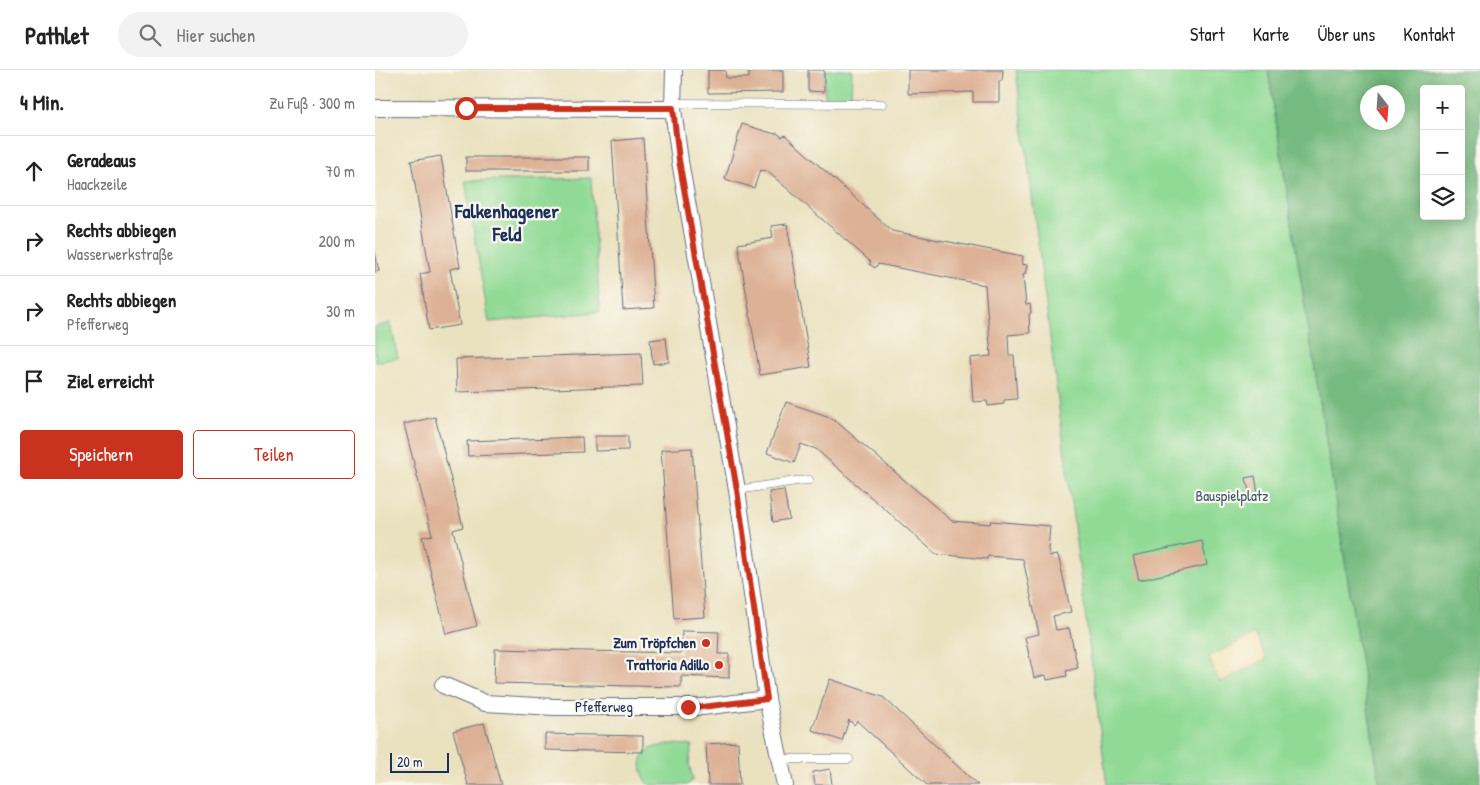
<!DOCTYPE html>
<html lang="de">
<meta charset="utf-8">
<style>
body{margin:0;font-family:"Patrick Hand",sans-serif;background:#f2f2f2;color:#222}
.controls{position:absolute;right:15px;top:15px;display:grid;overflow:hidden;border-radius:5px;box-shadow:0 2px 12px #0003}
.controls button{width:45px;height:45px;display:grid;place-items:center;padding:0;border:0;border-bottom:1px solid #e0e0e0;background:#fff;color:#222;font:25px sans-serif}
.compass{position:absolute;left:985px;top:15px;width:45px;height:45px;border-radius:50%;background:#fff;box-shadow:0 2px 12px #0003;rotate:163deg}
.scale{position:absolute;left:15px;bottom:12px;width:59px;box-sizing:border-box;padding-left:5px;border:2px solid #1b2f5e;border-top:0;font-size:14px;line-height:18px;white-space:nowrap;color:#1b2f5e;-webkit-text-stroke:4px #fbf7ec;paint-order:stroke}
.stop{position:absolute;width:15px;height:15px;margin:-11px;border:4px solid #c8321e;border-radius:50%;background:#fff}
.stop.end{background:#c8321e;border-color:#fff;box-shadow:0 1px 5px #0008}
.list{margin:0;padding:0;list-style:none}
h2{display:flex;justify-content:space-between;align-items:center;height:65px;margin:0;padding:0 20px;font-size:21px}
h2 small{font-size:16px;font-weight:400;color:#767676}
.list li{display:grid;grid-template-columns:32px 1fr auto;gap:15px;align-items:center;box-sizing:border-box;height:70px;padding:0 20px;border-top:1px solid #e0e0e0}
.list b{display:block;font-size:19px;white-space:nowrap}
.list p{margin:0;font-size:16px;white-space:nowrap;color:#767676}
.list em{font-size:16px;font-style:normal;color:#767676}
.actions{display:flex;gap:10px;padding:15px 20px}
.actions a{flex:1;padding:11px 0;border:1px solid #c8321e;border-radius:5px;text-align:center;font-size:18px;color:#c8321e}
.actions .main{background:#c8321e;color:#fff}
.icon{flex:none;width:28px;height:28px;fill:none;stroke:currentColor;stroke-width:2;stroke-linecap:round;stroke-linejoin:round}
.map{position:relative;flex:none;width:1105px;height:715px;overflow:hidden}
header{display:flex;align-items:center;gap:30px;box-sizing:border-box;height:70px;padding:0 25px;background:#fff;border-bottom:1px solid #e0e0e0}
header strong{font-size:24px}
nav{display:flex;gap:28px;margin-inline-start:auto;font-size:18px}
.search{width:350px;height:45px;background:#f2f2f2;display:flex;align-items:center;gap:12px;box-sizing:border-box;padding:0 18px;border-radius:28px;color:#767676;font-size:19px}
main{display:flex}
aside{flex:1;background:#fff}
.map>svg:first-child{display:block}
</style>
<header>
<strong>Pathlet</strong>
<div class="search"><svg class="icon" aria-label="search" viewBox="0 0 24 24"><circle cx="10" cy="10" r="6"/><path d="M15 15l6 6"/></svg>Hier suchen</div>
<nav><a>Start</a><a>Karte</a><a>Über uns</a><a>Kontakt</a></nav>
</header>
<main>
<aside>
<h2>4 Min.<small>Zu Fuß · 300 m</small></h2>
<ul class="list">
<li><svg class="icon" aria-label="ahead" viewBox="0 0 24 24"><path d="M12 20V5M6 11l6-6 6 6"/></svg><div><b>Geradeaus</b><p>Haackzeile</p></div><em>70 m</em></li>
<li><svg class="icon" aria-label="right" viewBox="0 0 24 24"><path d="M7 20v-9h11M14 6l5 5-5 5"/></svg><div><b>Rechts abbiegen</b><p>Wasserwerkstraße</p></div><em>200 m</em></li>
<li><svg class="icon" aria-label="right" viewBox="0 0 24 24"><path d="M7 20v-9h11M14 6l5 5-5 5"/></svg><div><b>Rechts abbiegen</b><p>Pfefferweg</p></div><em>30 m</em></li>
<li><svg class="icon" aria-label="arrive" viewBox="0 0 24 24"><path d="M6 21V4h12l-3 4 3 4H6"/></svg><div><b>Ziel erreicht</b></div></li>
</ul>
<div class="actions"><a class="main">Speichern</a><a>Teilen</a></div>
</aside>
<div class="map">
<svg width="1105" height="715" viewBox="0 0 1105 715">
<rect width="100%" height="100%" fill="#fbf7ec"/>
<filter id="ink" filterUnits="userSpaceOnUse"><feTurbulence type="fractalNoise" baseFrequency=".02" numOctaves="2"/><feDisplacementMap in="SourceGraphic" scale="10" xChannelSelector="R" yChannelSelector="G"/><feConvolveMatrix kernelMatrix="1 2 1 2 8 2 1 2 1" color-interpolation-filters="sRGB"/></filter>
<filter id="wash" filterUnits="userSpaceOnUse"><feTurbulence type="fractalNoise" baseFrequency=".0096" numOctaves="4" result="noise"/><feDisplacementMap in="SourceGraphic" scale="20" xChannelSelector="R" yChannelSelector="G"/><feGaussianBlur stdDeviation="1.12" result="paint"/><feColorMatrix in="noise" values="0 0 0 0 0 0 0 0 0 0 0 0 0 0 0 0 0 1.4 0 .05"/><feComposite in="paint" operator="in"/></filter>
<g filter="url(#wash)">
<rect width="100%" height="100%" fill="#eae1bf"/>
<!-- green -->
<g fill="#90da95" stroke="#56847a">
<path d="M 449,0 L 477,0 L 476,28 L 450,28 Z"/>
<path d="M 641,0 L 893,0 L 1005,715 L 732,715 Z"/>
<path d="M 216,108 L 225,242 L 114,252 L 90,111 Z"/>
<path d="M 16,253 L 23,288 L 0,292 L 0,257 Z"/>
<path d="M 293,674 L 317,675 L 314,693 L 318,710 L 312,715 L 275,715 C 265,705 261,686 277,678 C 282,676 288,676 293,674 Z"/>
</g>
<!-- forest -->
<path fill="#74ba7e" stroke="#48746e" fill-rule="evenodd" d="M 893,0 L 1105,0 L 1105,715 L 1005,715 ZM 1049,19 L 1086,19 L 1086,146 L 1049,146 ZM 992,22 L 1022,22 L 1022,52 L 992,52 Z"/>
<!-- sand -->
<path fill="#eeda9e" stroke="#84847e" d="M 880,564 L 892,589 L 845,612 L 833,587 Z"/>
<g id="blocks">
<!-- building -->
<g fill="#ddb195">
<path d="M 333,0 L 350,0 L 351,8 L 374,8 L 374,0 L 408,0 L 408,22 L 333,23 Z"/>
<path d="M 433,0 L 449,0 L 449,22 L 433,21 Z"/>
<path d="M 533,0 L 628,0 L 627,11 L 624,11 L 624,32 L 598,32 L 598,22 L 533,24 Z"/>
<path d="M 367,54 L 400,64 L 402,63 L 407,67 L 410,65 L 517,161 L 648,186 L 647,194 L 652,195 L 650,204 L 648,205 L 651,235 L 655,234 L 656,243 L 654,244 L 655,263 L 633,265 L 634,285 L 639,285 L 642,329 L 629,330 L 629,334 L 613,336 L 612,331 L 598,332 L 595,288 L 616,286 L 610,215 L 503,194 L 500,198 L 494,194 L 496,192 L 392,101 L 385,100 L 379,118 L 350,109 Z"/>
<path d="M 268,68 L 279,238 L 248,240 L 237,71 Z"/>
<path d="M 66,86 L 85,197 L 75,199 L 85,255 L 54,260 L 45,204 L 55,202 L 36,91 Z"/>
<rect x="91" y="87" width="123" height="14"/>
<path d="M 412,154 L 436,297 L 385,305 L 363,174 L 398,168 L 396,156 Z"/>
<path d="M 0,182 L 4,201 L 0,202 Z"/>
<path d="M 291,268 L 294,292 L 278,294 L 275,270 Z"/>
<path d="M 266,283 L 268,316 L 82,322 L 81,289 Z"/>
<path d="M 411,332 L 452,346 L 463,353 L 577,451 L 615,454 L 616,451 L 675,456 L 673,480 L 675,486 L 683,485 L 696,542 L 678,546 L 681,560 L 694,558 L 703,598 L 691,601 L 692,606 L 672,610 L 671,605 L 659,608 L 650,567 L 664,564 L 648,489 L 613,486 L 612,489 L 561,484 L 441,379 L 426,374 L 419,393 L 392,383 Z"/>
<path d="M 60,347 L 88,457 L 78,460 L 102,556 L 71,564 L 47,467 L 57,465 L 29,354 Z"/>
<path d="M 220,366 L 253,366 L 253,380 L 220,381 Z"/>
<path d="M 207,367 L 208,382 L 93,386 L 92,371 Z"/>
<path d="M 317,378 L 330,547 L 299,549 L 286,380 Z"/>
<path d="M 880,406 L 883,424 L 875,426 L 871,408 Z"/>
<path d="M 409,420 L 414,449 L 398,452 L 394,422 Z"/>
<path d="M 827,471 L 832,495 L 764,510 L 758,486 Z"/>
<path d="M 307,561 L 344,562 L 343,584 L 354,584 L 354,608 L 306,606 L 306,617 L 119,613 L 120,579 L 306,583 Z"/>
<path d="M 455,609 L 508,627 L 603,715 L 552,715 L 482,651 L 479,655 L 474,650 L 467,671 L 437,660 Z"/>
<path d="M 109,653 L 126,715 L 93,715 L 78,661 Z"/>
<path d="M 170,664 L 268,666 L 268,682 L 170,680 Z"/>
<path d="M 363,672 L 365,715 L 333,715 L 331,674 Z"/>
<path d="M 455,699 L 457,715 L 440,715 L 438,702 Z"/>
</g>
</g>
</g>
<g filter="url(#ink)">
<use href="#blocks" fill-opacity="0" stroke="#636d80" stroke-width="1"/>
<g fill="none" stroke-linecap="round" stroke-linejoin="round">
<!-- lane casing -->
<g stroke="#636d80" stroke-width="9">
<g id="lane">
<path d="M 298,33 L 507,34"/>
<path d="M 362,420 L 421,411 L 434,410"/>
<path d="M 406,689 L 474,689"/>
</g>
</g>
<!-- street casing -->
<g stroke="#636d80" stroke-width="18">
<g id="street">
<path d="M 299,0 L 298,39 L 305,91 L 362,420 L 392,629 L 410,715"/>
<path d="M 0,38 L 298,39"/>
<path d="M 68,615 L 110,633 L 179,637 L 327,637 L 392,629"/>
</g>
</g>
<!-- lane -->
<use href="#lane" stroke="#fff" stroke-width="8"/>
<!-- street -->
<use href="#street" stroke="#fff" stroke-width="16"/>
</g>
</g>
<g fill="none" stroke-linecap="round" stroke-linejoin="round" filter="url(#ink)">
<!-- route -->
<path stroke="#c8321e" stroke-width="6" d="M 91,38 L 298,38 L 304,90 L 362,420 L 392,629 L 327,637 L 313,637"/>
</g>
<!-- markers -->
<g fill="#c8321e" stroke="#fbf7ec" stroke-width="2">
<circle cx="331" cy="573" r="5"/>
<circle cx="344" cy="595" r="5"/>
</g>
<g text-anchor="middle" stroke-width="4.5" stroke-linejoin="round" paint-order="stroke">
<!-- park labels -->
<g font-size="15" fill="#385a6c" stroke="#fbf7ec">
<text x="857" y="431">Bauspielplatz</text>
</g>
<!-- poi labels -->
<g font-size="15" font-weight="bold" fill="#1b2f5e" stroke="#fbf7ec" text-anchor="end">
<text x="321" y="578">Zum Tröpfchen</text>
<text x="334" y="600">Trattoria Adillo</text>
</g>
<!-- street labels -->
<g font-size="15" fill="#1b2f5e" stroke="#fbf7ec">
<text x="229" y="642">Pfefferweg</text>
</g>
<!-- district labels -->
<g font-size="20" font-weight="bold" fill="#1b2f5e" stroke="#fbf7ec">
<text x="132" y="148">Falkenhagener<tspan x="132" dy="23">Feld</tspan></text>
</g>
</g>
</svg>
<div class="controls">
<button>+</button>
<button>−</button>
<button><svg class="icon" aria-label="layers" viewBox="0 0 24 24"><path d="M12 4l9 5-9 5-9-5zM3 14l9 5 9-5"/></svg></button>
</div>
<svg class="compass" viewBox="-18 -18 36 36"><path d="M0-13l5 13h-10z" fill="#e53935"/><path d="M0 13l5-13h-10z" fill="#767676"/></svg>
<div class="scale">20 m</div>
<div class="stop" style="left:91px;top:38px"></div>
<div class="stop end" style="left:313px;top:637px"></div>
</div>
</main>
